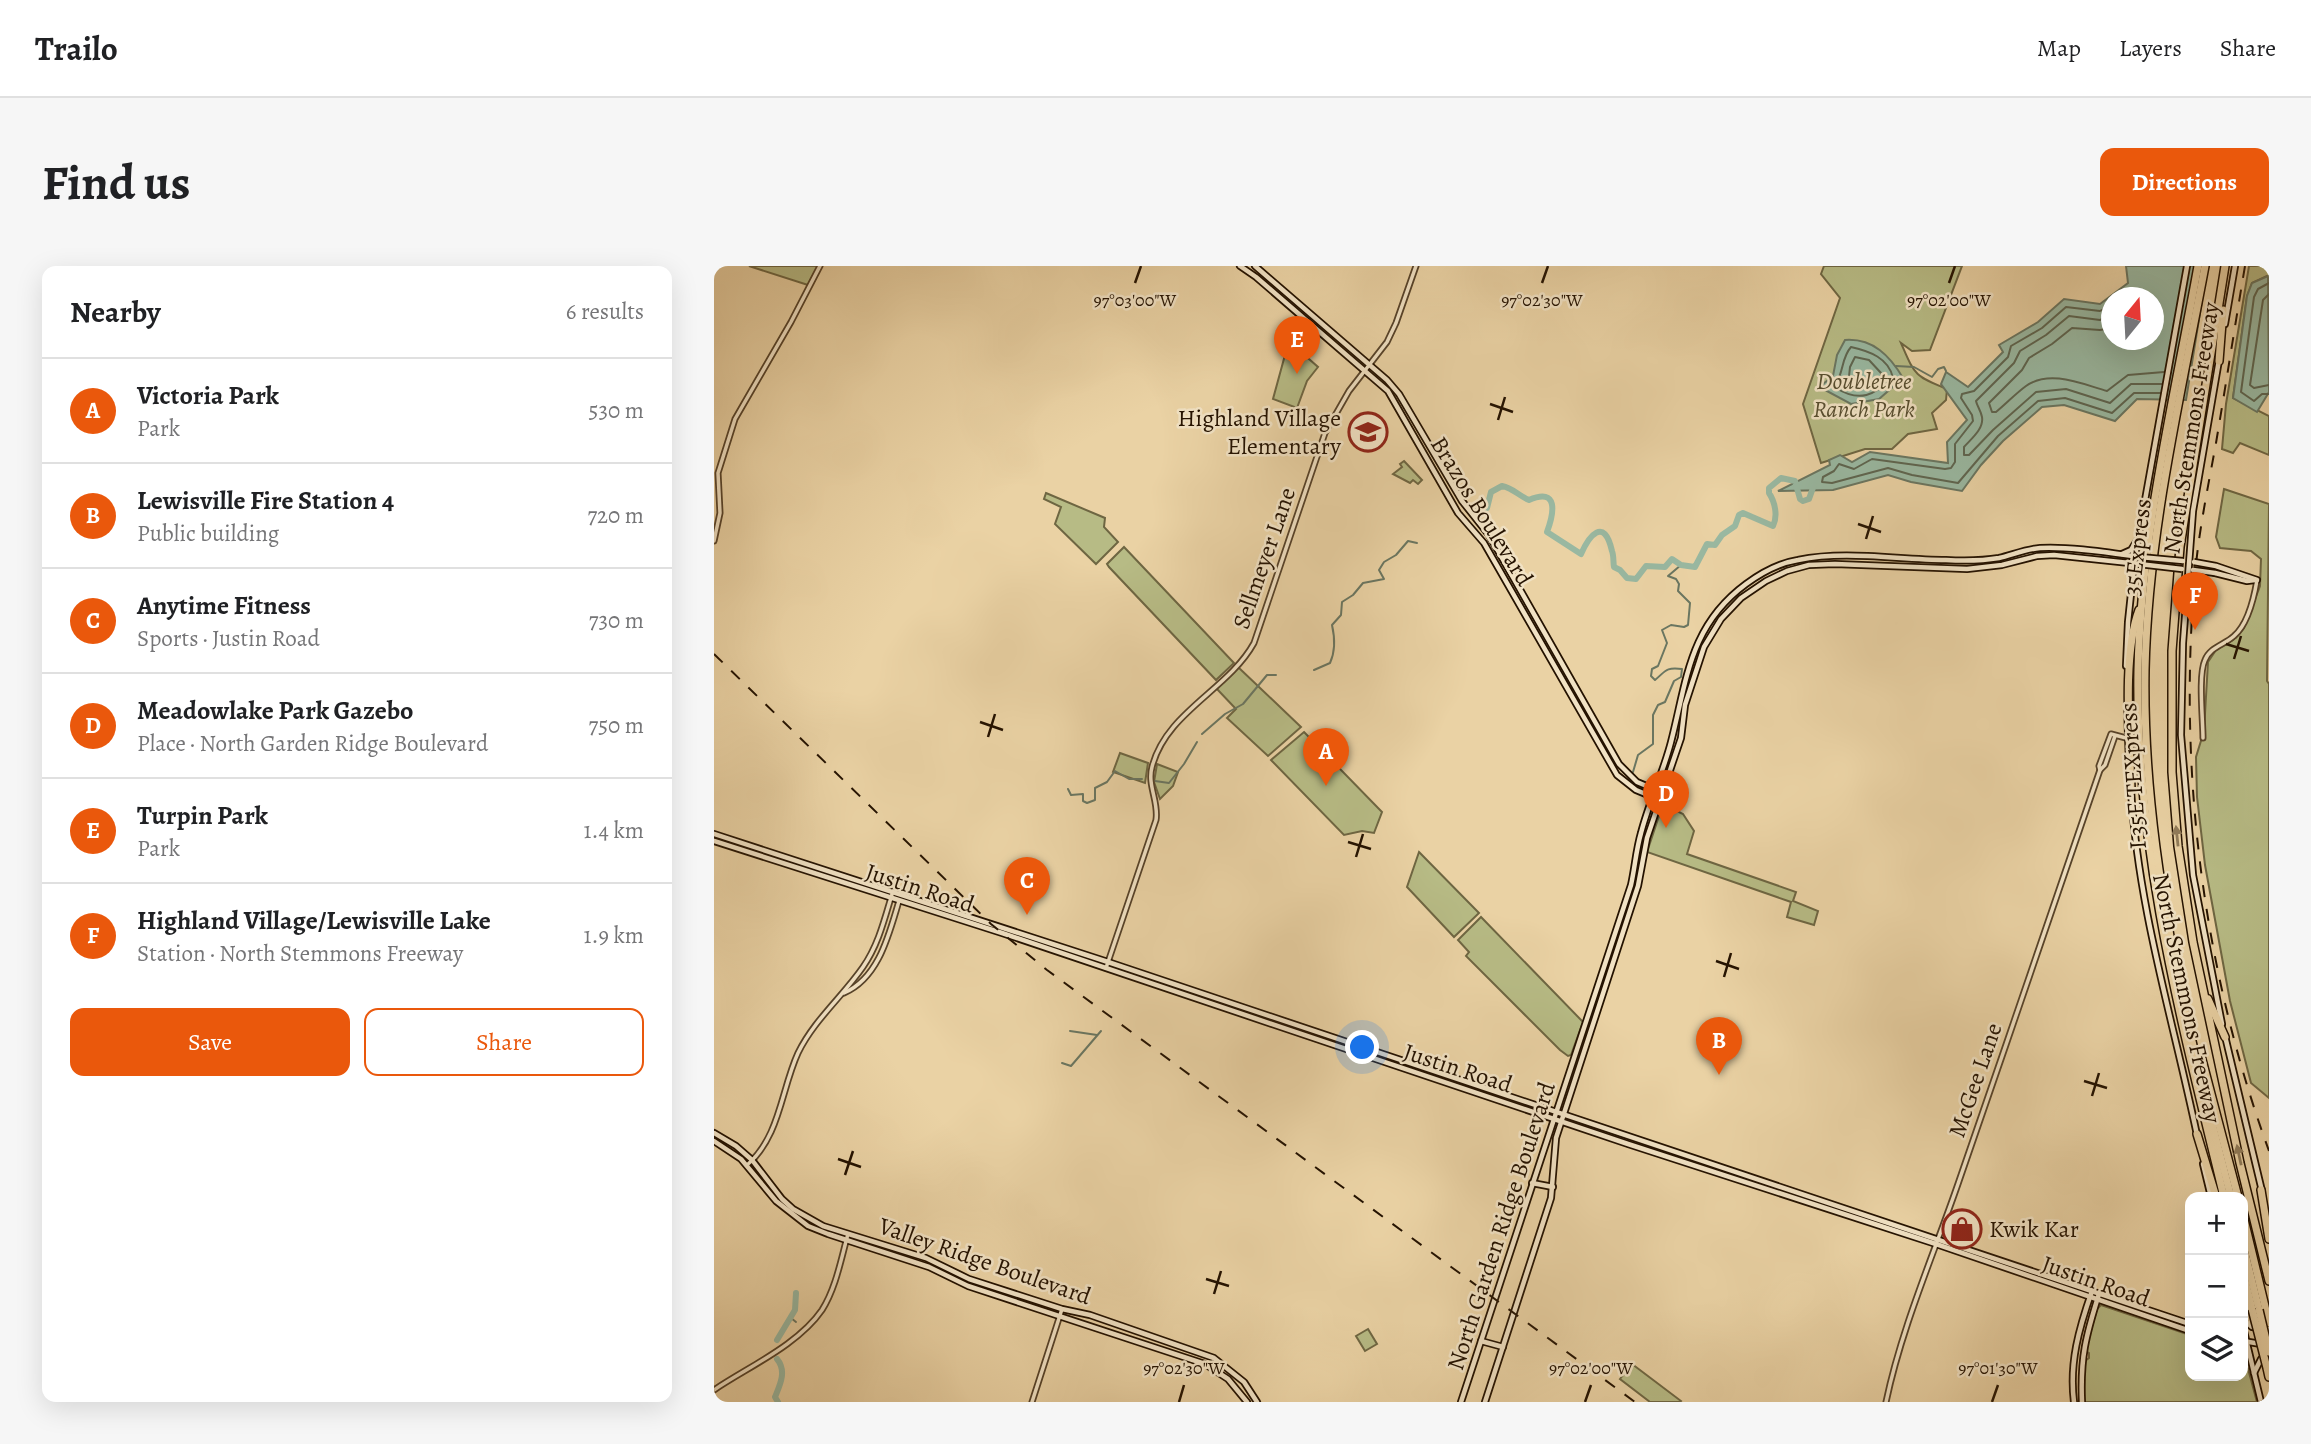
<!DOCTYPE html>
<meta charset="utf-8">
<style>
body{margin:0;font-family:Alegreya,serif;background:#f6f6f6;color:#202124}
.controls{position:absolute;right:21px;bottom:21px;display:grid;overflow:hidden;border-radius:14px;box-shadow:0 7px 28px #0002}
.controls button{width:63px;height:63px;display:grid;place-items:center;padding:0;border:0;border-bottom:2px solid #e0e0e0;background:#fff;color:#202124;font:35px sans-serif}
.compass{position:absolute;left:1387px;top:21px;width:63px;height:63px;border-radius:50%;background:#fff;box-shadow:0 7px 28px #0002;rotate:18deg}
.you{position:absolute;left:649px;top:782px;width:24px;height:24px;margin:-18px;border:5px solid #fff;border-radius:50%;background:#1a73e8;box-shadow:0 0 0 10px #1a73e833}
.badge{display:grid;place-items:center;width:46px;height:46px;border-radius:50%;background:#ea580c;color:#fff;font-size:23px;font-weight:700}
.pin{position:absolute;translate:-50% -58px;filter:drop-shadow(0 2px 4px #0008)}
.pin::after{content:'';position:absolute;top:37px;width:24px;height:21px;background:inherit;clip-path:polygon(0 0,100% 0,50% 100%)}
.list{margin:0;padding:0;list-style:none}
h2{display:flex;justify-content:space-between;align-items:center;height:91px;margin:0;padding:0 28px;font-size:30px}
h2 small{font-size:23px;font-weight:400;color:#757577}
.list li{display:grid;grid-template-columns:46px 1fr auto;gap:21px;align-items:center;box-sizing:border-box;height:105px;padding:0 28px;border-top:2px solid #e0e0e0}
.list b{display:block;font-size:26px;white-space:nowrap}
.list p{margin:0;font-size:23px;white-space:nowrap;color:#757577}
.list em{font-size:23px;font-style:normal;color:#757577}
.actions{display:flex;gap:14px;padding:21px 28px}
.actions a{flex:1;padding:16px 0;border:2px solid #ea580c;border-radius:14px;text-align:center;font-size:24px;color:#ea580c}
.actions .main{background:#ea580c;color:#fff}
.icon{flex:none;width:38px;height:38px;fill:none;stroke:currentColor;stroke-width:2;stroke-linecap:round;stroke-linejoin:round}
.map{position:relative;flex:none;width:1555px;height:1136px;overflow:hidden;border-radius:14px}
header{display:flex;align-items:center;gap:42px;box-sizing:border-box;height:98px;padding:0 35px;background:#fff;border-bottom:2px solid #e0e0e0}
header strong{font-size:33px}
nav{display:flex;gap:38px;margin-inline-start:auto;font-size:24px}
.intro{display:flex;align-items:center;justify-content:space-between;box-sizing:border-box;height:168px;padding:0 42px}
h1{margin:0;font-size:49px}
.button{padding:18px 32px;border-radius:14px;background:#ea580c;color:#fff;font-size:24px;font-weight:700}
main{display:flex;gap:42px;padding:0 42px}
aside{flex:1;background:#fff;border-radius:14px;box-shadow:0 7px 28px #0002}
.map>svg:first-child{display:block}
</style>
<header>
<strong>Trailo</strong>
<nav><a>Map</a><a>Layers</a><a>Share</a></nav>
</header>
<div class="intro"><h1>Find us</h1><a class="button">Directions</a></div>
<main>
<aside>
<h2>Nearby<small>6 results</small></h2>
<ul class="list">
<li><span class="badge">A</span><div><b>Victoria Park</b><p>Park</p></div><em>530 m</em></li>
<li><span class="badge">B</span><div><b>Lewisville Fire Station 4</b><p>Public building</p></div><em>720 m</em></li>
<li><span class="badge">C</span><div><b>Anytime Fitness</b><p>Sports · Justin Road</p></div><em>730 m</em></li>
<li><span class="badge">D</span><div><b>Meadowlake Park Gazebo</b><p>Place · North Garden Ridge Boulevard</p></div><em>750 m</em></li>
<li><span class="badge">E</span><div><b>Turpin Park</b><p>Park</p></div><em>1.4 km</em></li>
<li><span class="badge">F</span><div><b>Highland Village/Lewisville Lake</b><p>Station · North Stemmons Freeway</p></div><em>1.9 km</em></li>
</ul>
<div class="actions"><a class="main">Save</a><a>Share</a></div>
</aside>
<div class="map">
<svg width="1555" height="1136" viewBox="0 0 1555 1136">
<rect width="100%" height="100%" fill="#ead2a4"/>
<filter id="stains"><feTurbulence type="fractalNoise" baseFrequency=".00286" numOctaves="4"/><feColorMatrix values="0 0 0 0 .2 0 0 0 0 .09 0 0 0 0 .02 0 0 0 .5 -.17"/></filter>
<radialGradient id="worn" r=".72"><stop offset=".6" stop-color="#630" stop-opacity="0"/><stop offset="1" stop-color="#630" stop-opacity=".3"/></radialGradient>
<!-- green -->
<g fill="#b7bb85" stroke="#6e6642" stroke-width="2">
<path d="M 35,0 L 104,0 L 94,19 Z"/>
<path d="M 1110,0 L 1248,0 L 1216,84 L 1198,85 L 1187,77 C 1201,109 1200,110 1233,123 L 1232,134 L 1218,147 L 1223,163 L 1194,168 L 1178,183 L 1151,183 L 1107,197 L 1089,138 L 1126,32 L 1107,8 Z"/>
<path d="M 1535,0 L 1555,0 L 1555,12 L 1553,10 L 1538,17 L 1533,30 L 1519,132 L 1555,150 L 1555,189 L 1526,177 L 1519,187 L 1508,183 L 1512,138 Z"/>
<path d="M 579,79 L 604,101 L 593,115 L 583,142 L 559,133 L 571,89 Z"/>
<path d="M 690,195 L 708,214 L 704,218 L 699,214 L 696,217 L 679,208 L 688,201 L 686,198 Z"/>
<path d="M 1510,223 L 1555,238 L 1553,415 L 1555,418 L 1555,832 L 1537,817 L 1516,735 L 1491,599 L 1483,531 L 1482,491 L 1490,465 L 1494,396 L 1502,384 L 1519,374 L 1530,362 L 1546,320 L 1547,293 L 1537,285 L 1506,282 L 1502,271 Z"/>
<path d="M 332,227 L 391,252 L 390,261 L 404,276 L 382,298 L 341,258 L 347,241 L 330,233 Z"/>
<path d="M 410,281 L 520,397 L 502,414 L 395,301 L 393,298 Z"/>
<path d="M 524,401 L 587,461 L 554,490 L 513,452 L 522,443 L 502,422 Z"/>
<path d="M 590,466 L 668,546 L 660,567 L 648,565 L 630,569 L 557,494 Z"/>
<path d="M 406,487 L 434,497 L 431,517 L 399,506 Z"/>
<path d="M 443,498 L 464,506 L 459,520 L 446,533 L 440,516 Z"/>
<path d="M 949,538 L 969,548 L 980,565 L 973,588 L 1082,626 L 1079,635 L 1104,645 L 1100,659 L 1073,651 L 1077,636 L 933,586 Z"/>
<path d="M 705,586 L 765,647 L 740,671 L 693,621 Z"/>
<path d="M 767,651 L 869,756 L 857,789 L 854,790 L 846,784 L 752,690 L 755,686 L 744,674 Z"/>
<path d="M 1387,1039 L 1476,1069 L 1476,1110 L 1529,1110 L 1529,1084 L 1543,1136 L 1369,1136 L 1371,1095 L 1375,1092 L 1375,1087 L 1371,1085 L 1383,1043 Z"/>
<path d="M 654,1063 L 663,1078 L 651,1085 L 642,1070 Z"/>
<path d="M 918,1098 L 967,1135 L 966,1136 L 936,1136 L 906,1113 Z"/>
</g>
<!-- water -->
<g fill="#99b8a1" stroke="#6a7661" stroke-width="2" fill-rule="evenodd">
<path d="M 1412,0 L 1485,0 L 1492,10 L 1472,134 L 1423,133 L 1401,155 L 1350,139 L 1328,141 L 1289,175 L 1267,199 L 1248,225 L 1197,216 L 1174,209 L 1119,224 L 1064,225 L 1116,199 L 1115,194 L 1126,189 L 1138,196 L 1156,186 L 1234,197 L 1233,176 L 1253,154 L 1227,118 L 1232,106 L 1254,121 L 1289,86 L 1285,79 L 1324,56 L 1350,33 L 1386,38 L 1414,17 ZM 1398,32 L 1440,32 L 1440,74 L 1398,74 Z"/>
<path d="M 1554,10 L 1555,126 L 1543,146 L 1519,132 L 1533,30 L 1538,17 Z"/>
<path d="M 1131,74 C 1159,72 1176,90 1189,112 L 1165,133 L 1137,138 L 1111,124 L 1109,118 L 1119,110 L 1123,89 Z"/>
</g>
<g fill="none" stroke-linecap="round" stroke-linejoin="round">
<!-- shore -->
<g stroke="#5e6550" stroke-width="2">
<path d="M 1555,17 L 1544,23 L 1540,31 L 1527,126 L 1540,135 L 1548,128 L 1555,128"/>
<path d="M 1555,28 L 1549,34 L 1536,119 L 1540,122 L 1555,119"/>
<path d="M 1398,38 L 1386,45 L 1352,41 L 1328,62 L 1297,80 L 1294,91 L 1260,125 L 1248,128 L 1247,132 L 1258,149 L 1259,155 L 1241,178 L 1241,196 L 1237,202 L 1231,203 L 1158,193 L 1140,203 L 1125,198 L 1120,205 L 1109,211 L 1108,216 L 1118,217 L 1174,202 L 1198,209 L 1244,217 L 1284,170 L 1324,135 L 1351,132 L 1398,147 L 1420,127 L 1446,127"/>
<path d="M 1398,49 L 1386,54 L 1355,50 L 1332,69 L 1306,85 L 1300,97 L 1262,135 C 1263,140 1267,145 1268,151 C 1270,163 1257,173 1250,181 L 1250,189 L 1255,189 L 1279,164 L 1322,126 L 1352,123 L 1396,137 L 1417,118 L 1448,118"/>
<path d="M 1398,62 L 1386,64 L 1358,62 L 1338,78 L 1315,92 L 1308,104 L 1275,137 L 1278,146 L 1282,146 C 1292,138 1301,128 1312,120 C 1336,103 1368,118 1393,125 L 1414,109 L 1450,106"/>
<path d="M 1137,81 C 1155,85 1175,92 1179,112 C 1160,129 1146,137 1122,122 L 1121,119 C 1130,107 1127,92 1137,81 Z"/>
<path d="M 1141,91 L 1155,94 L 1167,107 L 1167,111 C 1158,118 1146,125 1134,120 L 1136,101 Z"/>
</g>
<!-- stream -->
<g stroke="#6a7661" stroke-width="2">
<path d="M 1182,100 L 1200,101 L 1218,111 L 1224,103 L 1230,101 L 1232,105"/>
<path d="M 600,404 L 616,397 C 621,386 621,372 618,359 L 627,349 L 628,336 L 639,329 L 649,317 L 670,313 L 665,304 L 670,296 L 682,289 L 694,275 L 703,277"/>
<path d="M 488,468 L 511,448 L 529,438 L 553,409 L 562,409"/>
<path d="M 919,506 L 924,489 L 939,478 L 939,449 L 944,439 L 951,436 L 960,415 L 967,411 L 968,403 C 951,401 952,405 941,414 L 937,410 L 938,403 L 944,400 L 953,377 L 948,364 L 957,359 L 970,361 L 974,359 L 976,337 L 964,325 L 965,318 L 962,313 L 954,310 L 967,299"/>
<path d="M 441,515 L 455,517 L 470,498 L 483,476"/>
<path d="M 354,523 L 357,529 L 369,528 L 369,535 L 373,537 L 381,534 L 381,522 L 393,516 L 401,505 L 415,513 L 428,513"/>
<path d="M 356,765 L 383,769"/>
<path d="M 348,797 L 357,800 L 387,765"/>
<path d="M 77,1052 L 82,1056"/>
</g>
<!-- river -->
<g stroke="#99b8a1" stroke-width="6">
<path d="M 764,244 L 773,242 L 777,226 L 788,220 C 799,222 805,230 815,234 C 845,221 840,247 833,266 L 867,288 C 875,270 890,250 898,285 C 900,290 899,296 900,301 L 906,304 L 913,312 L 922,313 L 932,300 L 951,301 L 958,293 L 967,299 L 981,301 L 993,278 L 1001,279 L 1008,269 L 1021,260 L 1025,249 L 1029,247 L 1059,260 C 1064,250 1061,236 1055,227 L 1055,222 L 1067,212 L 1081,215 L 1086,233 L 1089,235 L 1095,233 L 1100,219"/>
<path d="M 63,1074 L 81,1044 L 82,1027"/>
<path d="M 63,1093 C 73,1105 66,1119 61,1131 L 64,1136"/>
</g>
<!-- tertiary casing -->
<g stroke="#564229" stroke-width="7">
<g id="tertiary">
<path d="M 0,275 L 6,247 L 4,207 L 21,153 L 77,56 L 106,0"/>
<path d="M 1489,472 C 1489,454 1484,409 1491,394 C 1496,381 1510,379 1520,370 C 1534,358 1540,332 1543,314"/>
<path d="M 1386,504 L 1391,499 L 1401,470"/>
<path d="M 392,702 L 442,554 C 445,536 433,519 438,501 C 452,446 514,424 540,377 L 611,167 L 635,125 L 673,76 L 682,57 L 702,0"/>
<path d="M 130,727 C 165,712 175,668 185,635"/>
<path d="M 33,899 C 66,871 67,824 84,787 C 100,754 129,730 149,701 C 165,678 171,651 179,625"/>
<path d="M 0,1124 C 34,1101 84,1079 108,1044 C 122,1022 127,993 134,968"/>
<path d="M 318,1136 L 348,1043"/>
<path d="M 1172,1136 C 1188,1060 1220,988 1245,915 C 1292,778 1340,641 1386,504 L 1385,500 L 1397,468 L 1412,472"/>
</g>
</g>
<!-- secondary casing -->
<g stroke="#241200" stroke-width="8">
<g id="secondary">
<path d="M 526,0 L 542,11 L 674,125 L 744,247 L 770,277 L 903,509 L 922,524 L 939,531"/>
<path d="M 541,0 L 673,114 L 685,128 L 748,235 L 775,269 L 905,498 L 923,516 L 942,524"/>
<path d="M 1511,58 L 1521,0"/>
<path d="M 1505,94 L 1479,245 L 1469,377 L 1467,469 L 1479,609 L 1508,758"/>
<path d="M 1408,288 L 1417,284 L 1422,276"/>
<path d="M 1502,300 L 1543,314"/>
<path d="M 1501,307 L 1533,315 L 1541,314"/>
<path d="M 1412,400 L 1414,356 L 1421,290 L 1473,0"/>
<path d="M 1417,524 C 1424,642 1459,754 1483,869"/>
<path d="M 0,568 L 394,696 L 1476,1058"/>
<path d="M 0,575 L 288,667 L 914,878 L 1222,978 L 1476,1065"/>
<path d="M 1511,770 L 1548,925"/>
<path d="M 0,867 L 22,880 L 38,894 L 68,933 L 79,943 L 109,960 L 212,992 L 255,1013 L 348,1043 L 376,1049 L 500,1092 L 530,1116 L 543,1136"/>
<path d="M 0,875 L 27,893 L 62,935 L 94,960 L 114,968 L 215,1001 L 254,1020 L 491,1098 L 514,1113 L 533,1136"/>
<path d="M 1489,898 L 1497,931"/>
<path d="M 818,917 L 839,921"/>
<path d="M 1529,1053 L 1538,1061 L 1555,1063"/>
<path d="M 1529,1061 L 1547,1136"/>
<path d="M 767,1075 L 789,1081"/>
<path d="M 1529,1075 L 1547,1078"/>
<path d="M 1540,1107 L 1547,1093 L 1555,1091"/>
<path d="M 747,1136 L 917,619 C 921,601 922,584 927,567 C 935,536 949,507 957,476 C 973,414 975,360 1032,318 C 1047,307 1065,297 1084,294 C 1132,284 1183,294 1232,294 C 1250,295 1267,295 1285,292 C 1298,289 1312,283 1326,282 C 1353,280 1397,287 1426,291"/>
<path d="M 771,1136 L 837,932 L 842,872 L 924,620 L 933,572 L 967,472 L 971,439 L 990,381 L 1007,353 L 1027,332 L 1052,315 L 1073,305 L 1095,299 L 1121,298 L 1253,303 L 1288,299 L 1323,290 L 1340,289 L 1425,298"/>
<path d="M 1360,1136 C 1355,1097 1365,1062 1378,1025"/>
<path d="M 1368,1136 C 1366,1092 1372,1069 1385,1028"/>
</g>
</g>
<!-- motorway casing -->
<g stroke="#241200" stroke-width="10">
<g id="motorway">
<path d="M 1484,0 C 1460,134 1427,267 1424,404 C 1421,584 1468,758 1510,931"/>
<path d="M 1491,0 C 1466,134 1434,267 1431,404 C 1428,583 1472,759 1517,931"/>
<path d="M 1511,0 L 1466,281 L 1458,385 L 1458,506 L 1464,580 L 1479,676 L 1526,897 L 1555,1015"/>
<path d="M 1505,95 L 1509,44"/>
<path d="M 1417,525 C 1416,475 1408,389 1425,344"/>
<path d="M 1494,733 L 1511,771"/>
<path d="M 1486,786 L 1524,931"/>
<path d="M 1483,868 L 1502,931"/>
<path d="M 1547,924 L 1555,973"/>
<path d="M 1529,949 L 1555,1057"/>
<path d="M 1529,979 L 1545,1044"/>
<path d="M 1529,1006 L 1538,1043"/>
<path d="M 1529,1027 L 1536,1051 L 1542,1060"/>
<path d="M 1553,1102 L 1555,1111"/>
</g>
</g>
<!-- tertiary -->
<use href="#tertiary" stroke="#f1e2c4" stroke-width="3.5"/>
<!-- secondary -->
<use href="#secondary" stroke="#f1e2c4" stroke-width="4.5"/>
<!-- motorway -->
<use href="#motorway" stroke="#ead2a4" stroke-width="7"/>
<!-- rail -->
<g stroke="#241200" stroke-width="2" stroke-dasharray="12 12" stroke-linecap="butt">
<path d="M 1531,0 C 1521,59 1512,118 1502,177 C 1494,221 1485,264 1481,308 C 1464,503 1488,701 1555,885"/>
<path d="M 0,388 L 277,658 L 333,704 L 921,1136"/>
</g>
<!-- secondary-bridge casing -->
<g stroke="#241200" stroke-width="8" stroke-linecap="butt">
<g id="secondary-bridge">
<path d="M 1426,291 L 1469,295"/>
<path d="M 1480,296 L 1502,300"/>
<path d="M 1425,298 L 1468,303"/>
<path d="M 1479,304 L 1501,307"/>
</g>
</g>
<!-- motorway-bridge casing -->
<g stroke="#241200" stroke-width="10" stroke-linecap="butt">
<g id="motorway-bridge">
<path d="M 1538,1043 L 1553,1102"/>
<path d="M 1545,1044 L 1555,1086"/>
</g>
</g>
<!-- secondary-bridge -->
<use href="#secondary-bridge" stroke="#f1e2c4" stroke-width="4.5"/>
<!-- motorway-bridge -->
<use href="#motorway-bridge" stroke="#ead2a4" stroke-width="7"/>
</g>
<!-- one-way arrows -->
<defs><path id="oneway-solid" d="M-6-.8H1V-3.2L6.5 0L1 3.2V.8H-6Z" transform="scale(1.75)"/></defs>
<g fill="#917c5a">
<use href="#oneway-solid" transform="translate(1463 570) rotate(-96)"/>
<use href="#oneway-solid" transform="translate(1525 889) rotate(-102)"/>
</g>
<!-- ticks -->
<path fill="none" stroke="#241200" stroke-width="2.5" d="M 421,17 L 427,0M 828,17 L 834,0M 1235,17 L 1241,0M 776,138 L 799,146M 784,154 L 791,131M 1144,258 L 1167,266M 1152,273 L 1159,250M 1512,378 L 1535,385M 1520,393 L 1527,370M 266,456 L 289,464M 274,471 L 281,448M 634,576 L 657,583M 642,591 L 649,568M 1002,695 L 1025,703M 1010,711 L 1017,687M 1370,815 L 1393,822M 1378,830 L 1385,807M 124,893 L 147,901M 131,909 L 139,885M 492,1013 L 515,1020M 500,1028 L 507,1005M 465,1136 L 470,1119M 871,1136 L 877,1119M 1278,1136 L 1284,1119"/>
<!-- icons -->
<defs>
<g id="school-ring" transform="scale(2.0125)"><circle r="9.5" fill="#f1e2c4" stroke="#8f2418" stroke-width="1.5"/><path d="M0-5L7-2L0 1L-7-2ZM-4 1L0 2.5L4 1V4Q0 6-4 4Z" fill="#8f2418"/></g>
<g id="shop-ring" transform="scale(2.0125)"><circle r="9.5" fill="#f1e2c4" stroke="#8f2418" stroke-width="1.5"/><path d="M-5-2.5h2.3a2.7 3.5 0 0 1 5.4 0H5L5.5 6h-11ZM-1.5-2.5h3a1.5 2.3 0 0 0-3 0Z" fill="#8f2418"/></g>
</defs>
<g fill-rule="evenodd">
<use href="#school-ring" x="654" y="166"/>
<use href="#shop-ring" x="1248" y="963"/>
</g>
<g text-anchor="middle" stroke-width="5" stroke-linejoin="round" paint-order="stroke">
<!-- park labels -->
<g font-size="24" font-style="italic" fill="#574d2f" stroke="#f1e2c4">
<text x="1150" y="123">Doubletree<tspan x="1150" dy="28">Ranch Park</tspan></text>
</g>
<!-- poi labels -->
<g font-size="24" fill="#241200" stroke="#f1e2c4" text-anchor="end">
<text x="627" y="160">Highland Village<tspan x="627" dy="28">Elementary</tspan></text>
<text x="1275" y="971" text-anchor="start">Kwik Kar</text>
</g>
<!-- street labels -->
<g font-size="24" fill="#241200" stroke="#f1e2c4">
<text transform="translate(1477 162) rotate(-81)" y="8">North Stemmons Freeway</text>
<text transform="translate(768 245) rotate(58)" y="8">Brazos Boulevard</text>
<text transform="translate(1423 281) rotate(-83)" y="8">35Express</text>
<text transform="translate(550 292) rotate(-71)" y="8">Sellmeyer Lane</text>
<text transform="translate(1419 510) rotate(-94)" y="8">I 35E TEXpress</text>
<text transform="translate(206 622) rotate(18)" y="8">Justin Road</text>
<text transform="translate(1473 732) rotate(78)" y="8">North Stemmons Freeway</text>
<text transform="translate(744 802) rotate(18)" y="8">Justin Road</text>
<text transform="translate(1261 814) rotate(-71)" y="8">McGee Lane</text>
<text transform="translate(787 960) rotate(-72)" y="8">North Garden Ridge Boulevard</text>
<text transform="translate(271 995) rotate(19)" y="8">Valley Ridge Boulevard</text>
<text transform="translate(1382 1015) rotate(19)" y="8">Justin Road</text>
</g>
</g>
<g font-size="18" text-anchor="middle" fill="#241200" stroke="#f1e2c4" stroke-width="5" stroke-linejoin="round" paint-order="stroke">
<text x="421" y="40">97°03'00"W</text>
<text x="828" y="40">97°02'30"W</text>
<text x="1235" y="40">97°02'00"W</text>
<text x="470" y="1108">97°02'30"W</text>
<text x="877" y="1108">97°02'00"W</text>
<text x="1284" y="1108">97°01'30"W</text>
</g>
<rect width="100%" height="100%" filter="url(#stains)"/>
<rect width="100%" height="100%" fill="url(#worn)"/>
</svg>
<div class="controls">
<button>+</button>
<button>−</button>
<button><svg class="icon" aria-label="layers" viewBox="0 0 24 24"><path d="M12 4l9 5-9 5-9-5zM3 14l9 5 9-5"/></svg></button>
</div>
<svg class="compass" viewBox="-18 -18 36 36"><path d="M0-13l5 13h-10z" fill="#e53935"/><path d="M0 13l5-13h-10z" fill="#757577"/></svg>
<div class="you"></div>
<div class="pin badge" style="left:612px;top:520px">A</div>
<div class="pin badge" style="left:1005px;top:809px">B</div>
<div class="pin badge" style="left:313px;top:649px">C</div>
<div class="pin badge" style="left:952px;top:562px">D</div>
<div class="pin badge" style="left:583px;top:108px">E</div>
<div class="pin badge" style="left:1481px;top:364px">F</div>
</div>
</main>
